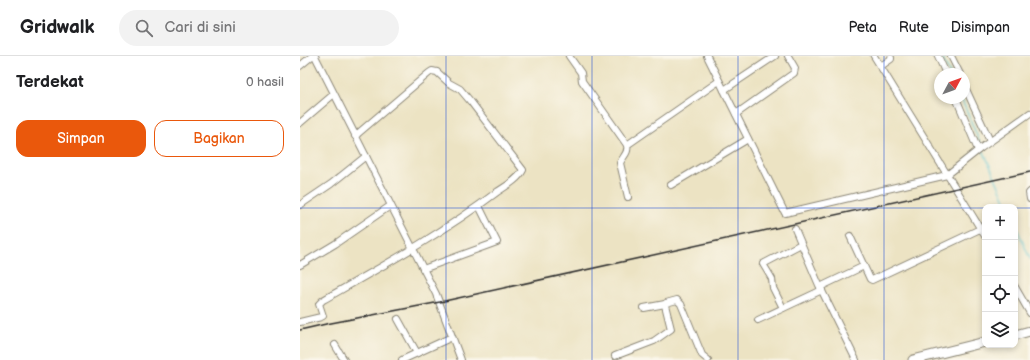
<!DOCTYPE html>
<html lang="id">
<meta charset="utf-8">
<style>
body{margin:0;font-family:"Balsamiq Sans",sans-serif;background:#f2f2f2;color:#202124}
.controls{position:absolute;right:12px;bottom:12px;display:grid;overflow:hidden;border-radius:8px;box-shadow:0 2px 6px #0003}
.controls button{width:36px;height:36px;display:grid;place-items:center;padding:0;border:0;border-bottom:1px solid #e0e0e0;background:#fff;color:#202124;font:20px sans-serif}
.compass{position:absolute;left:634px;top:12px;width:36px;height:36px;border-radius:50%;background:#fff;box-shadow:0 2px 6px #0003;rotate:49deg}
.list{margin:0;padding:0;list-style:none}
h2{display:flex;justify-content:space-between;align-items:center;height:52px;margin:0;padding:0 16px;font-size:17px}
h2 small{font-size:13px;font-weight:400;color:#757577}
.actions{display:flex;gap:8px;padding:12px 16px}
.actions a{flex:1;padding:9px 0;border:1px solid #ea580c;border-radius:12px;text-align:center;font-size:14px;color:#ea580c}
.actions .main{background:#ea580c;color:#fff}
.icon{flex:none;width:22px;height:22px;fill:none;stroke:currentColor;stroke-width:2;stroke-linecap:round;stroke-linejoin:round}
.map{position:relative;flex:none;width:730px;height:304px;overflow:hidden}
header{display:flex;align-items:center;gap:24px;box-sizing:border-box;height:56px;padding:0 20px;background:#fff;border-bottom:1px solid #e0e0e0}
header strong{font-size:19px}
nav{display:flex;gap:22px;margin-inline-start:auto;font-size:14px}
.search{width:280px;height:36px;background:#f2f2f2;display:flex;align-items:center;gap:10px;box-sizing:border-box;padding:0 14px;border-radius:22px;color:#757577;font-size:15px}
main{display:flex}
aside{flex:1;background:#fff}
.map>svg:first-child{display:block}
</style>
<header>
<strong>Gridwalk</strong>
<div class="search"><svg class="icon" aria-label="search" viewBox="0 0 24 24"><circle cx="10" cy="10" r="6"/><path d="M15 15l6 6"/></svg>Cari di sini</div>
<nav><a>Peta</a><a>Rute</a><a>Disimpan</a></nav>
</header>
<main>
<aside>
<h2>Terdekat<small>0 hasil</small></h2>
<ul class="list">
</ul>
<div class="actions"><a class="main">Simpan</a><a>Bagikan</a></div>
</aside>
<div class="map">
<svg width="730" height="304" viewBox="0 0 730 304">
<rect width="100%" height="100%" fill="#fbf7ec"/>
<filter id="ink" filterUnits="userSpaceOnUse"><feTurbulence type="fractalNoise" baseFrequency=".025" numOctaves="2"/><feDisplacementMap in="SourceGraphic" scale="8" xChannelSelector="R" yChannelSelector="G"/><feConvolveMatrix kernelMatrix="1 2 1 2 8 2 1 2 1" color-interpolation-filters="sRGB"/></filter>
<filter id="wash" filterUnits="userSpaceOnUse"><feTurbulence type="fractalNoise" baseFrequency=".012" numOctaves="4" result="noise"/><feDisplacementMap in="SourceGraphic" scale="16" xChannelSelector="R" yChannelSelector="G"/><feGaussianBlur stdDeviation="0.9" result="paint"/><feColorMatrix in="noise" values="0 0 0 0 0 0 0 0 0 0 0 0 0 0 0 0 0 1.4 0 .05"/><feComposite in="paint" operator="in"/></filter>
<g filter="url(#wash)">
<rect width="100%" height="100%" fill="#ece3c3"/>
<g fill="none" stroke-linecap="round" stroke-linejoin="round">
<!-- stream -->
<g stroke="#53c0c9" stroke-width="1.5">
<path d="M 641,0 L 650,18"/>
<path d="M 661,42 L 681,89"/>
<path d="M 683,94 L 708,151"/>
<path d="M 715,168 L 730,203"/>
</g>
</g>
</g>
<g filter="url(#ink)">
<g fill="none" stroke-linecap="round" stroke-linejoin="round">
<!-- minor casing -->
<g stroke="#8c8777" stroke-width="8">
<g id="minor">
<path d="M 15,0 L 136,238 L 161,304"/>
<path d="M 269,0 L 281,17 L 282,25 L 327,89 C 329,97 323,100 320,107 L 328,141"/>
<path d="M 407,0 L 485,157 L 647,119 L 681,92 L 730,57"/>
<path d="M 574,0 L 685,180"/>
<path d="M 638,0 L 646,18"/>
<path d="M 651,0 L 660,18"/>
<path d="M 0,10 L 12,0"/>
<path d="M 581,10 L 591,3 L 591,2"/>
<path d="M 664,29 L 690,85"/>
<path d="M 424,34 L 475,0"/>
<path d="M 656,42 L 678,94"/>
<path d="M 436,58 L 494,17 L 495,12 L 488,0"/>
<path d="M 0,67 L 34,38"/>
<path d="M 327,89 L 419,25"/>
<path d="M 371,129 L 448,83"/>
<path d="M 730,136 L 729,137 L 730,143"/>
<path d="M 0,149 L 31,128 L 66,100"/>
<path d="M 495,173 L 519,229 L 556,304"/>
<path d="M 550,180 L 570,223 L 572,224 L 680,173"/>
<path d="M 0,209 L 35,188 L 90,150"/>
<path d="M 123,213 L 197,186 L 179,150"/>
<path d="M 520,231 L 564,210"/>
<path d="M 715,231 L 730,257"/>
<path d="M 344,252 L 365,248"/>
<path d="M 483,252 L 473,232 L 472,223 L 463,208 L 501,188"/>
<path d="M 98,263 L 117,297"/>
<path d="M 458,264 L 522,234"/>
<path d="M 0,266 L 21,261 L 23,260 L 19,248 L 23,244 C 83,210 143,177 197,136 C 206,130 218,124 223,114 L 171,46 L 160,33 L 149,27 L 137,16 L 132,15 L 129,17 L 55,80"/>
<path d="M 35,289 L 44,304"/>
<path d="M 315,300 L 354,285 L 371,273 L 365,249 L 366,247 L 377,244 L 381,248 L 402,299 L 408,304"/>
<path d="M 102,304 L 152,281"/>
</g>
</g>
<!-- highway casing -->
<g stroke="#8c8777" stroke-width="11">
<g id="highway">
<path d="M 715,279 L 730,275"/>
<path d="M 613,304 L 685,286"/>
</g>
</g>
<!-- minor -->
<use href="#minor" stroke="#fff" stroke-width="6"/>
<!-- highway -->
<use href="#highway" stroke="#fff" stroke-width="9"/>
<!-- rail -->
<path stroke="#2b2b2b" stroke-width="1.5" d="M 0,274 L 26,268 L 140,246 L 730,116"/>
</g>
</g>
<!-- grid -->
<path fill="none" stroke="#1d4ed8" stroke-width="1" stroke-opacity="0.55" d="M 146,0 L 146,304M 292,0 L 292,304M 438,0 L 438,304M 584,0 L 584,304M 0,152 L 685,152M 715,152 L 730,152"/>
</svg>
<div class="controls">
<button>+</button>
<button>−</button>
<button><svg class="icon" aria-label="locate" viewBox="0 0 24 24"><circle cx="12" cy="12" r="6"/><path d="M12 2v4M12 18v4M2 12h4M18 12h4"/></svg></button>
<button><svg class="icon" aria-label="layers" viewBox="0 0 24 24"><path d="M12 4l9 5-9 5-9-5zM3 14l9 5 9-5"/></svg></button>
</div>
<svg class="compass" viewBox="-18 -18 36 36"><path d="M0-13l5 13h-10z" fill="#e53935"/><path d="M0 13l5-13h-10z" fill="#757577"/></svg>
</div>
</main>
